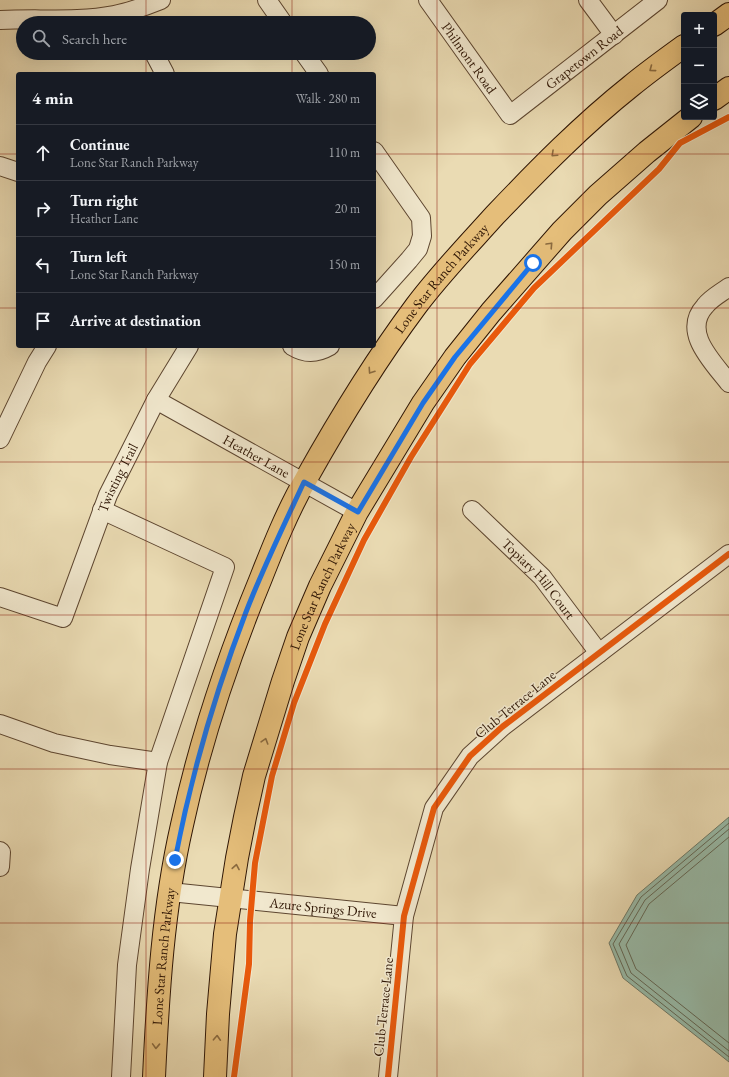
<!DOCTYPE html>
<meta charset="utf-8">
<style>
body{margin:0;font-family:"EB Garamond",serif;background:#20242c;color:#f1f3f6}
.controls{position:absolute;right:12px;top:12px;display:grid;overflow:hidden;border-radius:4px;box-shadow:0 4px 16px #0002}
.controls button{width:36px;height:36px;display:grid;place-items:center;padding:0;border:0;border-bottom:1px solid #363941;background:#171b24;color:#f1f3f6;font:20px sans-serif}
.stop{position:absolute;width:12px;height:12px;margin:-9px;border:3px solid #1a73e8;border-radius:50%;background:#fff}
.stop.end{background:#1a73e8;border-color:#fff;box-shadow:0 1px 4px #0008}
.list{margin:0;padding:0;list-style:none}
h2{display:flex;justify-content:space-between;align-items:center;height:52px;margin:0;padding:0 16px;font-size:17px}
h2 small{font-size:13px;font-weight:400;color:#9ea1a6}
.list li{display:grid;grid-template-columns:26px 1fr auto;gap:12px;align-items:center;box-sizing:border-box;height:56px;padding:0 16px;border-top:1px solid #363941}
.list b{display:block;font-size:15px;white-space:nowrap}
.list p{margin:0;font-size:13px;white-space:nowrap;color:#9ea1a6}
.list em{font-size:13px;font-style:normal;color:#9ea1a6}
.icon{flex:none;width:22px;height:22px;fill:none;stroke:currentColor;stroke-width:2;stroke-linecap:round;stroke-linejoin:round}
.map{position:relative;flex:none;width:729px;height:1077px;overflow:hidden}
.search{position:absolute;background:#171b24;box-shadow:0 4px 16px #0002;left:16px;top:16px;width:360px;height:44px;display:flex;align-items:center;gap:10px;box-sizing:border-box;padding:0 14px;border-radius:22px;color:#9ea1a6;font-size:15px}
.panel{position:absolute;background:#171b24;box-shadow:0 4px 16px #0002;left:16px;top:72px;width:360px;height:276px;border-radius:4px}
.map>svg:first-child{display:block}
</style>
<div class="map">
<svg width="729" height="1077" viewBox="0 0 729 1077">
<rect width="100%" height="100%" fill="#eadbb3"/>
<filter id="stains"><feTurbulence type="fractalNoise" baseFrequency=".005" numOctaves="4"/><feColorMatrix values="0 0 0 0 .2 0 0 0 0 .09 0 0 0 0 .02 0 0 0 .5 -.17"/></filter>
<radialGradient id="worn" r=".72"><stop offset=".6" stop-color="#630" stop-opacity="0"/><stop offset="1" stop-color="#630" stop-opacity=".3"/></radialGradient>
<!-- water -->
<path fill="#98bba9" stroke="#6e7967" d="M 729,817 L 729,1062 L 623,978 L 609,943 L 637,895 Z"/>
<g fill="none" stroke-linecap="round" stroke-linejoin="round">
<!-- shore -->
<g stroke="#636856" stroke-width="1">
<path d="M 729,823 L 641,897 L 613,944 L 627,976 L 729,1057"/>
<path d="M 729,829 L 645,900 L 619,944 L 631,973 L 729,1051"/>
<path d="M 729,837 L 649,904 L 626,945 L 636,969 L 729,1043"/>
</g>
<!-- minor casing -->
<g stroke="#5d4630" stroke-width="20">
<g id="minor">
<path d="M 267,0 L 283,23"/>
<path id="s1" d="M 428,0 L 510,115 L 658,0"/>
<path d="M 588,0 L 614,35"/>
<path d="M 0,20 C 38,18 77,22 114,15 C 130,12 146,6 161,0"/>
<path d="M 154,53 L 165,74"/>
<path d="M 304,53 L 319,74"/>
<path d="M 374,151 L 421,218 L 422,236 L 418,249 L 409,260 L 374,299"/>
<path d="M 0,166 L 18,172"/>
<path d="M 729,287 C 721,293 711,298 705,306 C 681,332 713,362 729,383"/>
<path d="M 292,346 C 305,354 316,354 330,346"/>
<path id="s2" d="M 156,400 L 357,512"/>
<path d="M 0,439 L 37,362 L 47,346"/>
<path d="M 102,510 L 225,567 L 158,762 L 140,869 L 127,965 L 121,1077"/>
<path id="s3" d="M 472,510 L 542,577 L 599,653"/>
<path id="s4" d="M 0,597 L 63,618 L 108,495 L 156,400 L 189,346"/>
<path d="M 0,724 L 54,743 L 110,755 L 158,762"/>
<path d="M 0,851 L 1,852 L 0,867"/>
<path id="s5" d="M 170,892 L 404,916"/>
<path d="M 388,1077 L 404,916 L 434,808 L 470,756 L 502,727 L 729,554"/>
</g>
</g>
<!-- major casing -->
<g stroke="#2e1504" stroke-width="24">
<g id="major">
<path d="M 714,25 L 729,14"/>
<path d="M 714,99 L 729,88"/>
<path id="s6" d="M 154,1077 C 158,993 163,908 182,825 C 200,741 228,658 261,578 C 274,545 288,510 306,479 C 339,420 375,361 416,306 C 440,274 468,245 495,215 C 538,170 582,125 631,86 C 648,72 666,59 684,46"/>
<path id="s7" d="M 215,1077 L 218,1014 L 225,934 L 237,858 L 245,817 L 254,776 L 283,681 L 298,637 L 320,586 L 357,512 L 423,403 L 455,357 L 491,312 L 562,231 L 598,195 L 647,152 L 691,117"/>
</g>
</g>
<!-- minor -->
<use href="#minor" stroke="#f1e8ce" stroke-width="18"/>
<!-- major -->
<use href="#major" stroke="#e5be7a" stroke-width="22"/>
<!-- cycleway casing -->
<g stroke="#f1e8ce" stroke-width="8">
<g id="cycleway">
<path d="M 234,1077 L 249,964 L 250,921 L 255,863 L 272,776 L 294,703 L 325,624 L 364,540 L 411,457 L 470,364 L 534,288 L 659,169 L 680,143 L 729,117"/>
<path d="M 388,1077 L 404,916 L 434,808 L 470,756 L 502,727 L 729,554"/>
</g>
</g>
<!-- cycleway -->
<use href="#cycleway" stroke="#e8590c" stroke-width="6"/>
</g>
<!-- one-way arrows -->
<defs><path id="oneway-chevron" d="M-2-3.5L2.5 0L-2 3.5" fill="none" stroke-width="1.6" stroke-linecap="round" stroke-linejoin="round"/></defs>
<g stroke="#8a6a3f">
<use href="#oneway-chevron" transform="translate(652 69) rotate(143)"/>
<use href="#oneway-chevron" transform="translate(554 154) rotate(137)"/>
<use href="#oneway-chevron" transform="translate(550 245) rotate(-47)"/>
<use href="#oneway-chevron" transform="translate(371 371) rotate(124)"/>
<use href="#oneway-chevron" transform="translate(265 741) rotate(-73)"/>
<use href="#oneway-chevron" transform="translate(236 867) rotate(-80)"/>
<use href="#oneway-chevron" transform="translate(217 1038) rotate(-87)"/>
<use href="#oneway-chevron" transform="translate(156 1046) rotate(92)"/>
</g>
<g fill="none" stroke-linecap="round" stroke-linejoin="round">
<!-- route -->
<path stroke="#1a73e8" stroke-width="5" d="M 175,860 C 191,776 215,693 246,612 C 263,568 284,525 304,482 L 358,512 L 423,403 L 455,357 L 533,263"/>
</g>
<!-- grid -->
<path fill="none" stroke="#8f2418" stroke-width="1" stroke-opacity="0.55" d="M 146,0 L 146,23M 292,0 L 292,23M 437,0 L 437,1077M 583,0 L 583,1077M 146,53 L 146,74M 292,53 L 292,74M 0,154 L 18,154M 374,154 L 729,154M 0,308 L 18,308M 374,308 L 729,308M 146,346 L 146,1077M 292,346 L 292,1077M 0,462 L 729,462M 0,615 L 729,615M 0,769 L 729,769M 0,923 L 729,923"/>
<g text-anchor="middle" stroke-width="3" stroke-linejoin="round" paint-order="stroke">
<!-- street labels -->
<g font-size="14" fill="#2e1504" stroke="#f1e8ce">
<text dy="5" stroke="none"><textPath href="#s1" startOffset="71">Philmont Road</textPath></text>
<text dy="5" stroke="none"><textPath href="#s1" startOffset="235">Grapetown Road</textPath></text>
<text dy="5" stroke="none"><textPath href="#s6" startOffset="865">Lone Star Ranch Parkway</textPath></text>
<text dy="5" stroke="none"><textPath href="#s2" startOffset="115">Heather Lane</textPath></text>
<text dy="5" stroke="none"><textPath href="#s4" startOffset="217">Twisting Trail</textPath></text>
<text dy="5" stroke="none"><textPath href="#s3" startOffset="96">Topiary Hill Court</textPath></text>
<text dy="5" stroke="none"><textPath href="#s7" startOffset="506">Lone Star Ranch Parkway</textPath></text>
<text transform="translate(515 704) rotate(-39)" y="5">Club Terrace Lane</text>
<text dy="5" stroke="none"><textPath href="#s5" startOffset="154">Azure Springs Drive</textPath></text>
<text dy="5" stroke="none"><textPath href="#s6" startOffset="121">Lone Star Ranch Parkway</textPath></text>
<text transform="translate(383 1007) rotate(-84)" y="5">Club Terrace Lane</text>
</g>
</g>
<rect width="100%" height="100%" filter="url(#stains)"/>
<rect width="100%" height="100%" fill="url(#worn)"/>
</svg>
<div class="controls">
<button>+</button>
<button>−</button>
<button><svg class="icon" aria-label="layers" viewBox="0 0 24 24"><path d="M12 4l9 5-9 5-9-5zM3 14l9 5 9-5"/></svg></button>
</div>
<div class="stop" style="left:533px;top:263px"></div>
<div class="stop end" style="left:175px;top:860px"></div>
<div class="search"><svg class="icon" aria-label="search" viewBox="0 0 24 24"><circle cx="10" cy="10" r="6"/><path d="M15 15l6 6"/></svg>Search here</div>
<section class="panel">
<h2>4 min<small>Walk · 280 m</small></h2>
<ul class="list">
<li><svg class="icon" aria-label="ahead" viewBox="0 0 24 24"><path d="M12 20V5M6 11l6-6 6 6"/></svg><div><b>Continue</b><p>Lone Star Ranch Parkway</p></div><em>110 m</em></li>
<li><svg class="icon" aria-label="right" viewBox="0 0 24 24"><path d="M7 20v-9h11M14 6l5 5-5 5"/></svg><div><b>Turn right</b><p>Heather Lane</p></div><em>20 m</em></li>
<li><svg class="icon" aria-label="left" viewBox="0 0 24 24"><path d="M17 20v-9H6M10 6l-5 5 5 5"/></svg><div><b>Turn left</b><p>Lone Star Ranch Parkway</p></div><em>150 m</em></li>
<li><svg class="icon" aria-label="arrive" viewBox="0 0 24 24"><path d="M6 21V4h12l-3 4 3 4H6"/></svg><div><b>Arrive at destination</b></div></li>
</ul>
</section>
</div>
